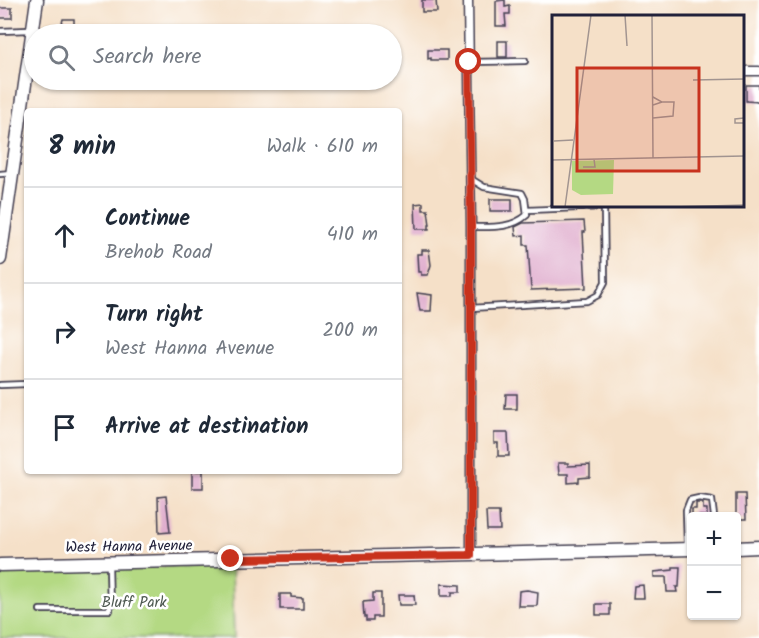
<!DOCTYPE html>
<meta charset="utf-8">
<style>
body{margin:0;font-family:Kalam,sans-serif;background:#f6f6f7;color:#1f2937}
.controls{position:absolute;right:18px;bottom:18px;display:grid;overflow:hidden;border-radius:6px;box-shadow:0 2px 4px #0004}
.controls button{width:54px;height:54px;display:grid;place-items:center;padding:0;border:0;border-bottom:2px solid #e0e1e3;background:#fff;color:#1f2937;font:30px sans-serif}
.stop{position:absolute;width:18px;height:18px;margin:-14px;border:4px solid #c8321e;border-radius:50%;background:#fff}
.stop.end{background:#c8321e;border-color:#fff;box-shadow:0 2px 6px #0008}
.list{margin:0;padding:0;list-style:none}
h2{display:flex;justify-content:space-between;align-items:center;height:78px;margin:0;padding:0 24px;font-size:26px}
h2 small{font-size:20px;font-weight:400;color:#747a83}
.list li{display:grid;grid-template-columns:39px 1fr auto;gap:18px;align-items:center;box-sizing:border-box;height:96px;padding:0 24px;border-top:2px solid #e0e1e3}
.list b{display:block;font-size:22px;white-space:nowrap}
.list p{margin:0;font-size:20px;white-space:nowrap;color:#747a83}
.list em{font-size:20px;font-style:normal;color:#747a83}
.icon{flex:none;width:33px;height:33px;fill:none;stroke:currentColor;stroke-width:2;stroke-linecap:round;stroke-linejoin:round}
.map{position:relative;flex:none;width:759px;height:638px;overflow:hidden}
.search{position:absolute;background:#fff;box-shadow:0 2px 4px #0004;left:24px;top:24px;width:378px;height:66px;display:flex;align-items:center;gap:15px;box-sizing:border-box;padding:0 21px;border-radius:33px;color:#747a83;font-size:22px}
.panel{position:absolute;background:#fff;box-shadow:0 2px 4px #0004;left:24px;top:108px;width:378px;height:366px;border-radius:6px}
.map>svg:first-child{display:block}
</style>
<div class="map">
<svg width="759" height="638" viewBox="0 0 759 638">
<rect width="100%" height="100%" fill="#fff"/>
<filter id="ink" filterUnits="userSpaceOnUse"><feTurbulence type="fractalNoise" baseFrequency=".0167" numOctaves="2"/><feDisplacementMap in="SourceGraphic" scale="12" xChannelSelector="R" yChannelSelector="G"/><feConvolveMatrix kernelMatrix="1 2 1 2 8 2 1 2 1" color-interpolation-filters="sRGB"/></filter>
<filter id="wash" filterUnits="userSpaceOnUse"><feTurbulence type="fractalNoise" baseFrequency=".008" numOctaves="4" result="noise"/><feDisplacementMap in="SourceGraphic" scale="24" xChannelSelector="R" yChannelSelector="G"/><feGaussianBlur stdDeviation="1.35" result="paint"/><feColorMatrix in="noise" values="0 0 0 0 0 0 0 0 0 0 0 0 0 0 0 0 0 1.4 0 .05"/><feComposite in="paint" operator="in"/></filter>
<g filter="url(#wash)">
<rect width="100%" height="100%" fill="#f5e0c8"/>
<!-- green -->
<path fill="#b4d983" stroke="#6b7e5f" stroke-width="1.5" d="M 232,565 L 234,638 L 0,638 L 0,570 Z"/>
<g id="blocks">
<!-- building -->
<g fill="#e0aece">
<path d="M 422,0 L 436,0 L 437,12 L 422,12 Z"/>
<path d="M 505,0 L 505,7 L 510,6 L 510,14 L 505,14 L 506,26 L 496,26 L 496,1 Z"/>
<rect x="0" y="8" width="12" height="10"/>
<path d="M 63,19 L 74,19 L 74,31 L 63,31 L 63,27 L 61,27 Z"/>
<rect x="498" y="41" width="9" height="16"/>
<path d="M 428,50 L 447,50 L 447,60 L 431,60 L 431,58 L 428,59 Z"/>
<path d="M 746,85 L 759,85 L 759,102 L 746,101 Z"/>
<rect x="490" y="199" width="22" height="12"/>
<path d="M 423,203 L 423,210 L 428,210 L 430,225 L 429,225 L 429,229 L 416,229 L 415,204 Z"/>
<path d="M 584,221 L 585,232 L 583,232 L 586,288 L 531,290 L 528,245 L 524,245 L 524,235 L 516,236 L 515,227 L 523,223 Z"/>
<path d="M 422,250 L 429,250 L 431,265 L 428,275 L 421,275 L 421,272 L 418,272 L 417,254 L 422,254 Z"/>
<path d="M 417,293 L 432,295 L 431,311 L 420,311 Z"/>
<path d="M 506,394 L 517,394 L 517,409 L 505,409 Z"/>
<path d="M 494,433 L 508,433 L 509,456 L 498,456 L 498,443 L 494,443 Z"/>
<path d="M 558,463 L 568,463 L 568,466 L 590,465 L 590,477 L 579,478 L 579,482 L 568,483 L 568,474 L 559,474 Z"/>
<rect x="192" y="471" width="11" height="17"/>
<path d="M 736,494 L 745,494 L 746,519 L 736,519 Z"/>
<path d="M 166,496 L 170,532 L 159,533 L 158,497 Z"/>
<path d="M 696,503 L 703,503 L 703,509 L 707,509 L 707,516 L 692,516 L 692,509 L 696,509 Z"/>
<path d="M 486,512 L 499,512 L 500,530 L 487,530 Z"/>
<path d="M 673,567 L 680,567 L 679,587 L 676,587 L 677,592 L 667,592 L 666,577 L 654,577 L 654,572 L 673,570 Z"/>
<path d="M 441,584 L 460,585 L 460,592 L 452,592 L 452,596 L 441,596 Z"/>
<path d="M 643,585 L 644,598 L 633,598 L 634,586 Z"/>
<path d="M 527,590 L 538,592 L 537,606 L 518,606 L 519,591 Z"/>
<path d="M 373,593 L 381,593 L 381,617 L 373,617 L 373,621 L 366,621 L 366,617 L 364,617 L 363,602 L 373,601 Z"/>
<path d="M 280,594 L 291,594 L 291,597 L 303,598 L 303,609 L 280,609 Z"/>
<path d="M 398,595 L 414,595 L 415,605 L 399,605 Z"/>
<rect x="596" y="604" width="14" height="11"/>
</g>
</g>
</g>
<g filter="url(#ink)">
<use href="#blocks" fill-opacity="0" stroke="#423e50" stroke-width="1.5"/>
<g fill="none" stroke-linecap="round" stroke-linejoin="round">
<!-- lane casing -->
<g stroke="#423e50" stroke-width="8">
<g id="lane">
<path d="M 0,31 L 30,30"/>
<path d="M 469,62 L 525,61"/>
<path d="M 0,174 L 12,173"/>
<path d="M 471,179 L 484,187 L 522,193 L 525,199 L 527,215 C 511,229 491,227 471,227"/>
<path d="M 471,308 L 587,301 L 598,295 L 605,282 L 604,207 L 527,210"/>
<path d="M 0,385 L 27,384"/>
<path d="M 687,547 L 686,510 L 690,500 L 699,498 L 712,500 L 714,516"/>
<path d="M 40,610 L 110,610 L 109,565"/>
</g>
</g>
<!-- street casing -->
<g stroke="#423e50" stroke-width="11">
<g id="street">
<path d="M 468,0 L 471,226 L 471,555"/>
<path d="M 742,71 L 759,71"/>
</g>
</g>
<!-- secondary casing -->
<g stroke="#423e50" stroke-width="15">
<g id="secondary">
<path d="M 0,259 L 37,0"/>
<path d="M 736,548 L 759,547"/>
<path d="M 0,565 L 692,549"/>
</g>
</g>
<!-- lane -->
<use href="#lane" stroke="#fff" stroke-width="4.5"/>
<!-- street -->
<use href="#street" stroke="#fff" stroke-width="8"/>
<!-- secondary -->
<use href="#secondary" stroke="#fff" stroke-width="12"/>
</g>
</g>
<g fill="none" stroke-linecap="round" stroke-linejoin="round" filter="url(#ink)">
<!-- route -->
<path stroke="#c8321e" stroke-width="8" d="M 231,559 L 471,555 L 471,226 L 469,62"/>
</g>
<g text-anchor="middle" stroke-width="5" stroke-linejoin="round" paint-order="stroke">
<!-- street labels -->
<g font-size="15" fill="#22223b" stroke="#fff">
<text transform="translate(129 546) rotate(-1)" y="5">West Hanna Avenue</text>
</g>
<!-- park labels -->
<g font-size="15" fill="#4e5951" stroke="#fff">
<text x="134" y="607">Bluff Park</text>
</g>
</g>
<!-- overview -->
<g transform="translate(552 15)">
<rect width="192" height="192" fill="#f5e0c8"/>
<path d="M 62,145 L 61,179 L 29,180 L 20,175 L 20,146 Z" fill="#b4d983"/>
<path fill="none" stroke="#a19490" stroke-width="1.5" d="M 73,0 L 75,31M 100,0 L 101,143M 141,65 L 192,64M 101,82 L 110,87 L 101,90M 101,103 L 121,101 L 122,87 L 110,87M 192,103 L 183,104 L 183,108 L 192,108M 2,126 L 21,125M 0,145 L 192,141M 31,152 L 43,152 L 42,144M 13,192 L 39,0M 120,192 L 192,190"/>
<path fill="#c8321e" fill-opacity="0.15" stroke="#c8321e" stroke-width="3" d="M 25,53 L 147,53 L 147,156 L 25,156 Z"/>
<rect width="192" height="192" fill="none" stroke="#22223b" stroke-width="3"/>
</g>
</svg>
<div class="controls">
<button>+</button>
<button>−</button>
</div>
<div class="stop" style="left:469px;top:62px"></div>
<div class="stop end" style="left:231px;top:559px"></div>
<div class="search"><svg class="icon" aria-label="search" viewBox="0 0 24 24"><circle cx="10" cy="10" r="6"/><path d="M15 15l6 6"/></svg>Search here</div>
<section class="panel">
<h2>8 min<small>Walk · 610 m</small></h2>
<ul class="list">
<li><svg class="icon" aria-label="ahead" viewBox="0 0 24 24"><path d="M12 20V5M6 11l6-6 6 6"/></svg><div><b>Continue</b><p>Brehob Road</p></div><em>410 m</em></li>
<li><svg class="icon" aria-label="right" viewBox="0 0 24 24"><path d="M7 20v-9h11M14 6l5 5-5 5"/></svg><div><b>Turn right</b><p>West Hanna Avenue</p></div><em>200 m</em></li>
<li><svg class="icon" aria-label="arrive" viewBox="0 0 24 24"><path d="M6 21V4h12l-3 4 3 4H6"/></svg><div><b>Arrive at destination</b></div></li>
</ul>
</section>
</div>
